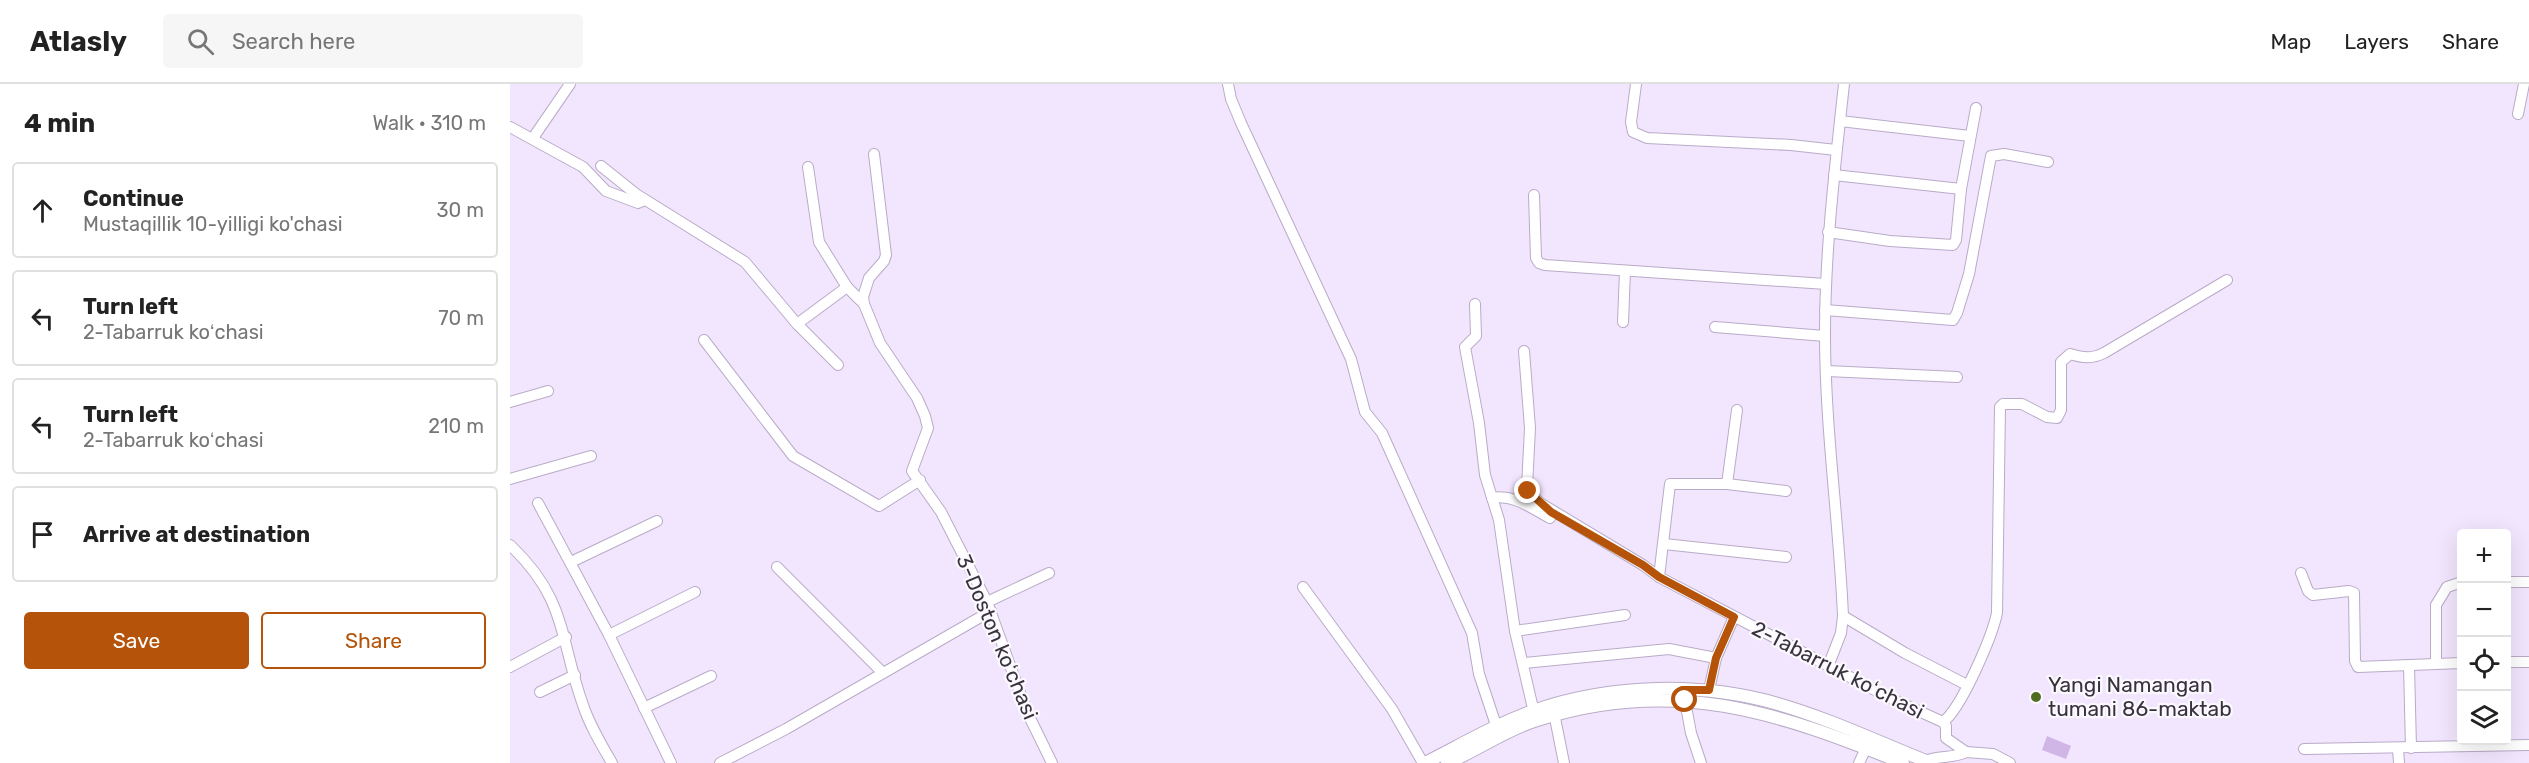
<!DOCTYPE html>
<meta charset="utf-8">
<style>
body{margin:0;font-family:Rubik,sans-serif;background:#f6f6f6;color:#222}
.controls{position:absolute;right:18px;bottom:18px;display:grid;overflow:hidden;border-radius:6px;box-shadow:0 6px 24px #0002}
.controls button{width:54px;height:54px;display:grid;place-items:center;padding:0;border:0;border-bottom:2px solid #e0e0e0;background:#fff;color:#222;font:30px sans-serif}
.stop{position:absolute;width:18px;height:18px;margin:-14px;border:4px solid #b45309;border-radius:50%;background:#fff}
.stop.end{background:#b45309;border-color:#fff;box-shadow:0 2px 6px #0008}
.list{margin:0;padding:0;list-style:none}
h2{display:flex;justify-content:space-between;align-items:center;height:78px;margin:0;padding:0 24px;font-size:26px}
h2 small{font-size:20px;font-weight:400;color:#767676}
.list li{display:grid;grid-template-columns:39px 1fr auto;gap:18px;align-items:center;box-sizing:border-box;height:96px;margin:0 12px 12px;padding:0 12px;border:2px solid #e0e0e0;border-radius:6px}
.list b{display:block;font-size:22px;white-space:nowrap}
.list p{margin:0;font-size:20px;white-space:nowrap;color:#767676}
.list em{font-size:20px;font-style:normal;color:#767676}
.actions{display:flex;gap:12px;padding:18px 24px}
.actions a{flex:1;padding:14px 0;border:2px solid #b45309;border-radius:6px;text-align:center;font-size:21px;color:#b45309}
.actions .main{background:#b45309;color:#fff}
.icon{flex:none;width:33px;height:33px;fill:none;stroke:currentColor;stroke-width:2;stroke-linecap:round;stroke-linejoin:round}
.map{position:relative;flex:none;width:2019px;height:679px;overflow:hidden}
header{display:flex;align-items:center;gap:36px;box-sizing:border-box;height:84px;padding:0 30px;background:#fff;border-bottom:2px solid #e0e0e0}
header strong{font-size:28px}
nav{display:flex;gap:33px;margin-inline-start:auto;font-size:21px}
.search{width:420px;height:54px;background:#f6f6f6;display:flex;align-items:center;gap:15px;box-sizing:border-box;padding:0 21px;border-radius:6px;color:#767676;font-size:22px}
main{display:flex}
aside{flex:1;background:#fff}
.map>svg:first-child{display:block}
</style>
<header>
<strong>Atlasly</strong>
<div class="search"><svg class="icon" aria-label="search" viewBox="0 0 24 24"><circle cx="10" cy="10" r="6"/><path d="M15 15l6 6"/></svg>Search here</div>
<nav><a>Map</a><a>Layers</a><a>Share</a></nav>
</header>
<main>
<aside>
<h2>4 min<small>Walk · 310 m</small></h2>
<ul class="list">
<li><svg class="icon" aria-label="ahead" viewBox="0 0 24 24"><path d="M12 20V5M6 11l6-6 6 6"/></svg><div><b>Continue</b><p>Mustaqillik 10-yilligi ko'chasi</p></div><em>30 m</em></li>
<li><svg class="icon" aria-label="left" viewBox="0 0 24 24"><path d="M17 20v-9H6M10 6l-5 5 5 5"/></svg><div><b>Turn left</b><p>2-Tabarruk koʻchasi</p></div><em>70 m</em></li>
<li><svg class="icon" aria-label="left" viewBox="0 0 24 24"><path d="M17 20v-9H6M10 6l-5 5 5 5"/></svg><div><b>Turn left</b><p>2-Tabarruk koʻchasi</p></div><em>210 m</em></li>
<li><svg class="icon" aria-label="arrive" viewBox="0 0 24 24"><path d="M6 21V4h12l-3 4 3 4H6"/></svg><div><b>Arrive at destination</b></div></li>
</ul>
<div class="actions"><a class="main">Save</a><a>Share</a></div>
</aside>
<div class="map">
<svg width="2019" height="679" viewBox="0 0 2019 679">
<rect width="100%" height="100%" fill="#f2e6fe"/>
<!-- green -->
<path fill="#cfb6e7" d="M 1537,652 L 1561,662 L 1556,675 L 1532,666 Z"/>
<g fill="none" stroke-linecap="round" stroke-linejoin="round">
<!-- minor casing -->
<g stroke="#b9abc7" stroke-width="12">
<g id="minor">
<path d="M 718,0 L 721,15 L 731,39 L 841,275 L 855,328 L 872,349 L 962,549 L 969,590 L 987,644"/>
<path d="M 1126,0 L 1121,38 L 1123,48 L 1137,54 L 1281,61 L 1326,66"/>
<path d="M 2008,30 L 2014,0"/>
<path d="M 1330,37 L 1460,52"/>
<path d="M 0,43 L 73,83 L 96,107 L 128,119 L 135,116"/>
<path d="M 23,54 L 60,0"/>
<path d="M 364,70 L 376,171 L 374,177 L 359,194 L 353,213 L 354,220 L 370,259 L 407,314 L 415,332 L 418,344 L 402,387 L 431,428 L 477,518 L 517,628 L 542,679"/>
<path d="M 91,82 L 126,110 L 235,178 L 287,240 L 328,281"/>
<path d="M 298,83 L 309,158 L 337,203 L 354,220"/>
<path d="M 1324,91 L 1451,105 L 1466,24"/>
<path d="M 1024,111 L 1026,174 L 1029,179 L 1035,181 L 1316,200"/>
<path d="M 1318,148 L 1380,157 L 1443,161 L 1446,156 L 1451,105"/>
<path d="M 965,220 L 966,252 L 955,263 L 969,339 L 975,391 L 989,436 L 1005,547 L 1025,633"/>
<path d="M 1315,226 L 1443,236 L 1447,229 L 1459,190 L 1481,72 L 1494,70 L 1538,78"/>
<path d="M 1113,238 L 1115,187"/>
<path d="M 287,240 L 337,203"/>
<path d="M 1205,243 L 1315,252"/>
<path d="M 194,256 L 283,372 L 369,422 L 410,396"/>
<path d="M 1014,267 L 1020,344 L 1017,403 L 1018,407 L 1030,419 L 1133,481 L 1149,493 L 1382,615 L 1433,638"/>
<path d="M 1317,287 L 1447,293"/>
<path d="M 0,318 L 38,307"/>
<path d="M 0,395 L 81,372"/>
<path d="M 1217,400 L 1227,326"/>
<path d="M 982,414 C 1004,410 1021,424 1040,434"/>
<path d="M 28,419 L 99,551 L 161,679"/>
<path d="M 1154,460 L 1276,473"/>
<path d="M 0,461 C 58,516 49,554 73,621 C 80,642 91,660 102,679"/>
<path d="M 61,478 L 147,437"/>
<path d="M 267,483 L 372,588"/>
<path d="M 1791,489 L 1798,507 L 1803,511 L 1839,507 L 1844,509 L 1845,577 L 1848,583 L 1952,579"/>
<path d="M 1149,493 L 1160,400 L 1217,400 L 1276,407"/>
<path d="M 1996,498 L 2019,498"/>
<path d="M 793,503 L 882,625 L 913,679"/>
<path d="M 477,518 L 539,489"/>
<path d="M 1333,532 L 1395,569 L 1457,601"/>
<path d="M 1005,547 L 1115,531"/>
<path d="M 99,551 L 185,508"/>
<path d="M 1996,578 L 2019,578"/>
<path d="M 1013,579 L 1159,565 L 1206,574"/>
<path d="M 1319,580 L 1331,549 L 1333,532 C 1329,438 1315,344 1315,250 C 1315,166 1325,83 1334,0"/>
<path d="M 1926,580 L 1926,521 L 1937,503 L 1952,498"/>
<path d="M 1899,582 L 1901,664"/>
<path d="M 0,583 L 56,553"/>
<path d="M 1199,606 L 1206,574 L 1224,533"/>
<path d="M 30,608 L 65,591"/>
<path d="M 1174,612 L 1181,649 L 1191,679"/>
<path d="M 134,624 L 201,592"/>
<path d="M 1043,624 L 1054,679"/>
<path d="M 1433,638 C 1451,625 1482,553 1487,529 L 1490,323 L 1493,320 L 1512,320 L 1537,333 L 1547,334 L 1551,326 L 1551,278 L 1560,270 C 1573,274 1582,275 1594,269 L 1717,196"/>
<path d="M 1433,638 L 1436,642 L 1436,654 L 1456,668 L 1483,670 L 1500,679"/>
<path d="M 1794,665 L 2019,661"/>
<path d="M 1888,665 L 1889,679"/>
<path d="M 1415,677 C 1429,671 1442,675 1456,668"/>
<path d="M 210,679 L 276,645 L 481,527"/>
<path d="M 1349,679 L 1356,664"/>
</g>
</g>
<!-- major casing -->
<g stroke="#b9abc7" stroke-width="14">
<g id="major">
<path d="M 915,679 C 951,661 988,639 1026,626 C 1102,600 1191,598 1268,620 C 1320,635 1370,659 1421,679"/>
<path d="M 937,679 C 968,666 995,646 1027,636 C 1162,592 1268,628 1393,679"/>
</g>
</g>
<!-- minor -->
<use href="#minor" stroke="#fff" stroke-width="10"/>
<!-- major -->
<use href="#major" stroke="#fff" stroke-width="12"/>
</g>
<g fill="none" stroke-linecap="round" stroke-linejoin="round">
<!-- route -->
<path stroke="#b45309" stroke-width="8" d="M 1018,407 L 1041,428 L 1133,481 L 1149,493 L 1224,533 L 1206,574 L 1199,606 L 1173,606 L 1175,616"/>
</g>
<!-- markers -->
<circle fill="#506e22" stroke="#fbf8fe" stroke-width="2" cx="1526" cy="613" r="6"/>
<g text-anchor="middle" stroke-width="4.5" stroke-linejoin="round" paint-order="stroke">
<!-- street labels -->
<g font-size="21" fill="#38323d" stroke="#fbf8fe">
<text transform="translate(487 553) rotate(67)" y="7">3-Doston koʻchasi</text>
<text transform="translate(1328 586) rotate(27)" y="7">2-Tabarruk koʻchasi</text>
</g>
<!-- poi labels -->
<g font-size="21" fill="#38323d" stroke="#fbf8fe" text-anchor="start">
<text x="1538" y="608">Yangi Namangan<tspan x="1538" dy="24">tumani 86-maktab</tspan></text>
</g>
</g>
</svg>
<div class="controls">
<button>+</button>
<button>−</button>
<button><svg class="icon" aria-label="locate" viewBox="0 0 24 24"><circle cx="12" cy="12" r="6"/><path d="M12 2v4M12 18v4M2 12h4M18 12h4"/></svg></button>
<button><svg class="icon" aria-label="layers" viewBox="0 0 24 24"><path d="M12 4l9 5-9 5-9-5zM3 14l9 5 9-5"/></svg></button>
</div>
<div class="stop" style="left:1175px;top:616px"></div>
<div class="stop end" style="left:1018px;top:407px"></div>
</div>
</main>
